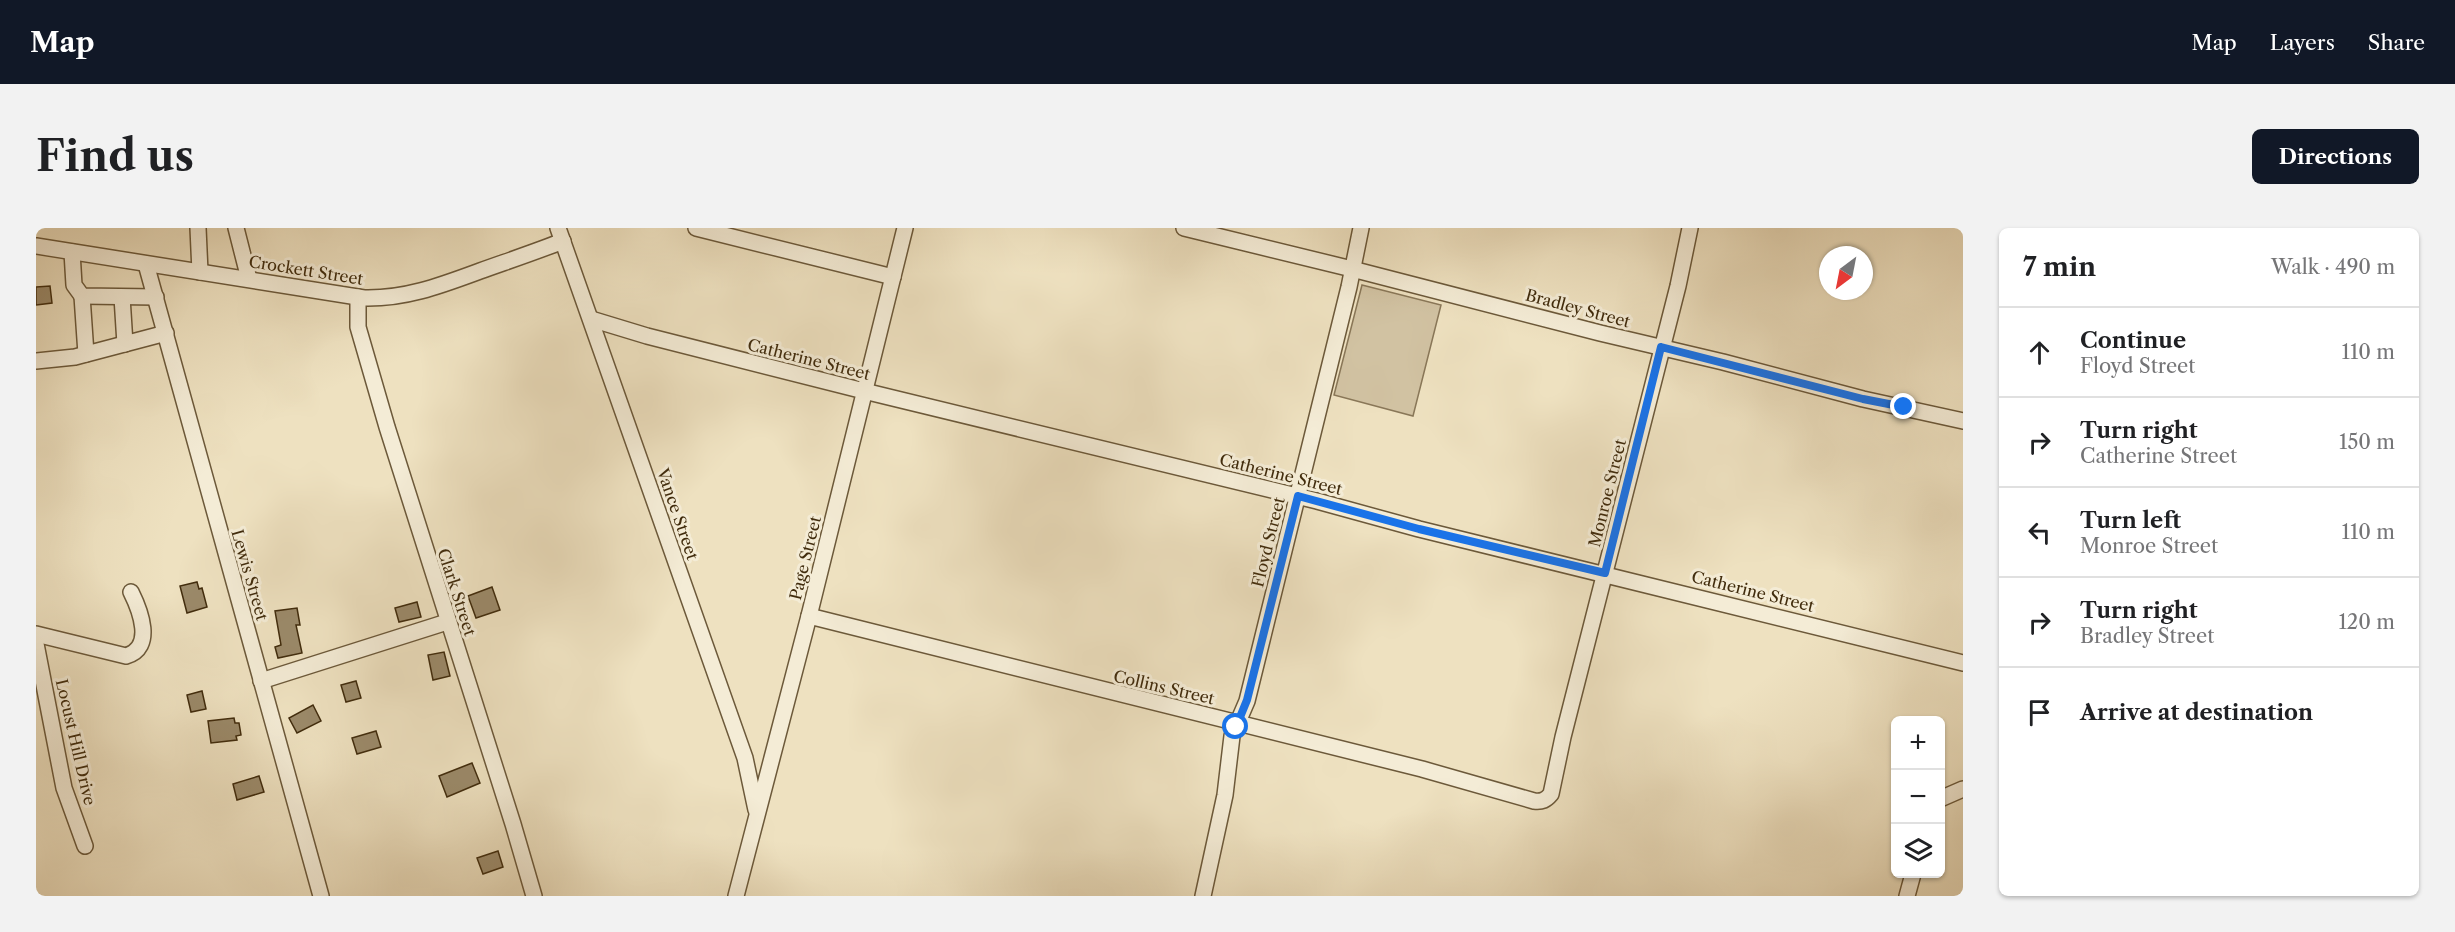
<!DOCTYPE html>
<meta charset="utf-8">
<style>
body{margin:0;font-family:"Libre Caslon Text",serif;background:#f2f2f2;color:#202124}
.controls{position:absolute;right:18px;bottom:18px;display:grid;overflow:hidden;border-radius:9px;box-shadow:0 2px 4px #0004}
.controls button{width:54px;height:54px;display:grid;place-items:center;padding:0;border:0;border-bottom:2px solid #e0e0e0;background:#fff;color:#202124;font:30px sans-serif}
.compass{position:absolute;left:1783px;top:18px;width:54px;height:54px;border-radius:50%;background:#fff;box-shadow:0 2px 4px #0004;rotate:212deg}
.stop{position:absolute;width:18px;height:18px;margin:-14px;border:4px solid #1a73e8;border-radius:50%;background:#fff}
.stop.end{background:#1a73e8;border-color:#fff;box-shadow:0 2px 6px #0008}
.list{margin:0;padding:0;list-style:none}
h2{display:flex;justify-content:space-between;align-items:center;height:78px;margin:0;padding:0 24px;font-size:26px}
h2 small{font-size:20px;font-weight:400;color:#757577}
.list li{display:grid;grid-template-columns:39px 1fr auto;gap:18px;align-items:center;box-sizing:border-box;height:90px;padding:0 24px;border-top:2px solid #e0e0e0}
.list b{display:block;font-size:22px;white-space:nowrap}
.list p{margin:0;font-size:20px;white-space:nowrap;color:#757577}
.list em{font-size:20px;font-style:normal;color:#757577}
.icon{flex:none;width:33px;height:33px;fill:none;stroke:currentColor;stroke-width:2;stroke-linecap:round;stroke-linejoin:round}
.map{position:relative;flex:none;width:1927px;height:668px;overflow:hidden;border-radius:9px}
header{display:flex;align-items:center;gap:36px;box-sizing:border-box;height:84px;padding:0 30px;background:#111827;color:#fff}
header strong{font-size:28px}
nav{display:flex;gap:33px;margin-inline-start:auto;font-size:21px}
.intro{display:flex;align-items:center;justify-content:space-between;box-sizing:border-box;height:144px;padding:0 36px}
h1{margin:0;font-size:42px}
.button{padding:15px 27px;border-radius:9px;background:#111827;color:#fff;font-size:21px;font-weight:700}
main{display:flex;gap:36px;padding:0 36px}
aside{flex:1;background:#fff;border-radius:9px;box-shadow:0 2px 4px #0004}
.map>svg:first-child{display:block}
</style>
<header>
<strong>Map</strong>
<nav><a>Map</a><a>Layers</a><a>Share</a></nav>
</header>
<div class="intro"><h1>Find us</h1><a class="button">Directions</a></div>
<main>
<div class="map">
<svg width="1927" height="668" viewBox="0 0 1927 668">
<rect width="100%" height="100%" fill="#eee1c0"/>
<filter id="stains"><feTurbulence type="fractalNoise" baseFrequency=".00333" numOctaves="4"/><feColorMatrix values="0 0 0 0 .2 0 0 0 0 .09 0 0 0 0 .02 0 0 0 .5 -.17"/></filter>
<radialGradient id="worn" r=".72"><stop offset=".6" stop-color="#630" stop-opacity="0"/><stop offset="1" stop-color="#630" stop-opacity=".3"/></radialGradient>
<!-- green -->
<path fill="#d1c2a2" stroke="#897758" stroke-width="1.5" d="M 1326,57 L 1405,77 L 1377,188 L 1298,167 Z"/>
<!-- building -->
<g fill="#9b8a6a" stroke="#412c0d" stroke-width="1.5">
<path d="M 14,58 L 16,75 L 0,77 L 0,59 Z"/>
<path d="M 161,354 L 163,361 L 166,360 L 171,379 L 151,385 L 144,358 Z"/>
<path d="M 456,359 L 464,382 L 440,390 L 432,368 Z"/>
<path d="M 381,374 L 385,389 L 363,394 L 359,380 Z"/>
<path d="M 261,380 L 264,397 L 260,397 L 266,425 L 242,430 L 239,419 L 245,417 L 239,383 Z"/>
<path d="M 408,424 L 414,448 L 397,452 L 392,427 Z"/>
<path d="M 320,453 L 325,470 L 310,474 L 305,457 Z"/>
<path d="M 166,463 L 170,481 L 155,484 L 151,467 Z"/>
<path d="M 277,477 L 285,493 L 261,505 L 253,490 Z"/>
<path d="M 198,490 L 199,495 L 203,495 L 205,507 L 200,508 L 201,512 L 175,515 L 172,493 Z"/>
<path d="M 340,503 L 345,519 L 321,526 L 316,510 Z"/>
<path d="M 436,535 L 444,555 L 411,569 L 403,548 Z"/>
<path d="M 223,548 L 228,564 L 201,572 L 197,556 Z"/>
<path d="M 462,623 L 467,639 L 447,646 L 441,630 Z"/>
</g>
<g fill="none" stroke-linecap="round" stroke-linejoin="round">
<!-- minor casing -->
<g stroke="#6c593a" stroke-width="18">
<g id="minor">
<path d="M 162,0 L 164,44"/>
<path d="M 200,0 L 213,51"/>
<path d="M 522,0 L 709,530 L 720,582"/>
<path d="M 660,0 L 857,49"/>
<path d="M 1148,0 L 1316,41 L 1564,105 L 1687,134 L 1827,171 L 1927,193"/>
<path d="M 0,18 L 328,70 C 370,71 406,57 444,43 C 472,33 499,24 527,13"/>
<path d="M 36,24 L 38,57 L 46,68 L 120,69"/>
<path d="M 110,36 L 285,668"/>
<path d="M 46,68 L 50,126"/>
<path d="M 86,69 L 89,116"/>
<path d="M 322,69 L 322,99 L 351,199 L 477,596 L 498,668"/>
<path d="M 555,91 L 611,108 L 828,163 L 1281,273 L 1383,301 L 1927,435"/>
<path d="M 0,133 L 39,129 L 130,105"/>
<path d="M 773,388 L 1386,541 L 1498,573 C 1506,574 1510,572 1515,566 L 1527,509 L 1642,58 L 1654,0"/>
<path d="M 0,406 L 90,428 C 119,420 104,382 95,364"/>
<path d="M 0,416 L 28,560 L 49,618"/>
<path d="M 225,453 L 411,394"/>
<path d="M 1904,571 L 1927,561"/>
<path d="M 700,668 L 773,388 L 869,0"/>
<path d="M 1167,668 L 1189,567 L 1196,508 L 1211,473 L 1313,59 L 1325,0"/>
<path d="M 1871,668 L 1877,646"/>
</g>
</g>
<!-- minor -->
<use href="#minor" stroke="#f4ecd6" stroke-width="15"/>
</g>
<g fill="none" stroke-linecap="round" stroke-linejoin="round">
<!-- route -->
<path stroke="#1a73e8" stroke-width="8" d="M 1200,499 L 1211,472 L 1262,268 L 1383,301 L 1569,345 L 1625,119 L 1827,171 L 1868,179"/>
</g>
<g text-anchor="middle" stroke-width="6" stroke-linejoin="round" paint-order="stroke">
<!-- street labels -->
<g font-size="16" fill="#412c0d" stroke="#f4ecd6">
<text transform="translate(270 42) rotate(9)" y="6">Crockett Street</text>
<text transform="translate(1542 80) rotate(15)" y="6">Bradley Street</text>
<text transform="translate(773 131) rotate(14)" y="6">Catherine Street</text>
<text transform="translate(1245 246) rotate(14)" y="6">Catherine Street</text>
<text transform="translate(1571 265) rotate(-76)" y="6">Monroe Street</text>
<text transform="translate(642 286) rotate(71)" y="6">Vance Street</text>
<text transform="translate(1232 314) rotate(-76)" y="6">Floyd Street</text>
<text transform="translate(769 330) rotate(-76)" y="6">Page Street</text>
<text transform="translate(214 347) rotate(74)" y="6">Lewis Street</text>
<text transform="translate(1717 363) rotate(14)" y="6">Catherine Street</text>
<text transform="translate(421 364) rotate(72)" y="6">Clark Street</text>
<text transform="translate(1128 459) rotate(13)" y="6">Collins Street</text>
<text transform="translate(40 514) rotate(77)" y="6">Locust Hill Drive</text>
</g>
</g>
<rect width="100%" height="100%" filter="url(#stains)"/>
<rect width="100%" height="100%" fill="url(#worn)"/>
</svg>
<div class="controls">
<button>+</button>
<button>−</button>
<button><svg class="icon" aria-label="layers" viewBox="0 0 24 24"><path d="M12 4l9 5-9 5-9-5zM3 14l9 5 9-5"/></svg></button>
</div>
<svg class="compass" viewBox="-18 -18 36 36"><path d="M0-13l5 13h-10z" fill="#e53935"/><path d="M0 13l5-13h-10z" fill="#757577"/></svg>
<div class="stop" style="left:1200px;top:499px"></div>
<div class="stop end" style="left:1868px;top:179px"></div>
</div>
<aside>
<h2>7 min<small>Walk · 490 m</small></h2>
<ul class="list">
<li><svg class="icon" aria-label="ahead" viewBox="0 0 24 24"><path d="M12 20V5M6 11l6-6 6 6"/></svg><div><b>Continue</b><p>Floyd Street</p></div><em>110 m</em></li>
<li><svg class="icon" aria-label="right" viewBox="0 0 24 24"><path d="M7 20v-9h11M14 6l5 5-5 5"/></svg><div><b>Turn right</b><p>Catherine Street</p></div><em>150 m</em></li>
<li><svg class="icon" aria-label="left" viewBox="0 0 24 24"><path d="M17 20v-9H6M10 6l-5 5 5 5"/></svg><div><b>Turn left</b><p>Monroe Street</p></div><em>110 m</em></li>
<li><svg class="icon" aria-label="right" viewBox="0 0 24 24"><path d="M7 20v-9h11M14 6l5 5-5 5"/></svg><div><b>Turn right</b><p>Bradley Street</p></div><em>120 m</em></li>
<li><svg class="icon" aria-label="arrive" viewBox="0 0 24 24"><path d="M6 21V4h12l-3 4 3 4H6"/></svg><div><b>Arrive at destination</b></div></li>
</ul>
</aside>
</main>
